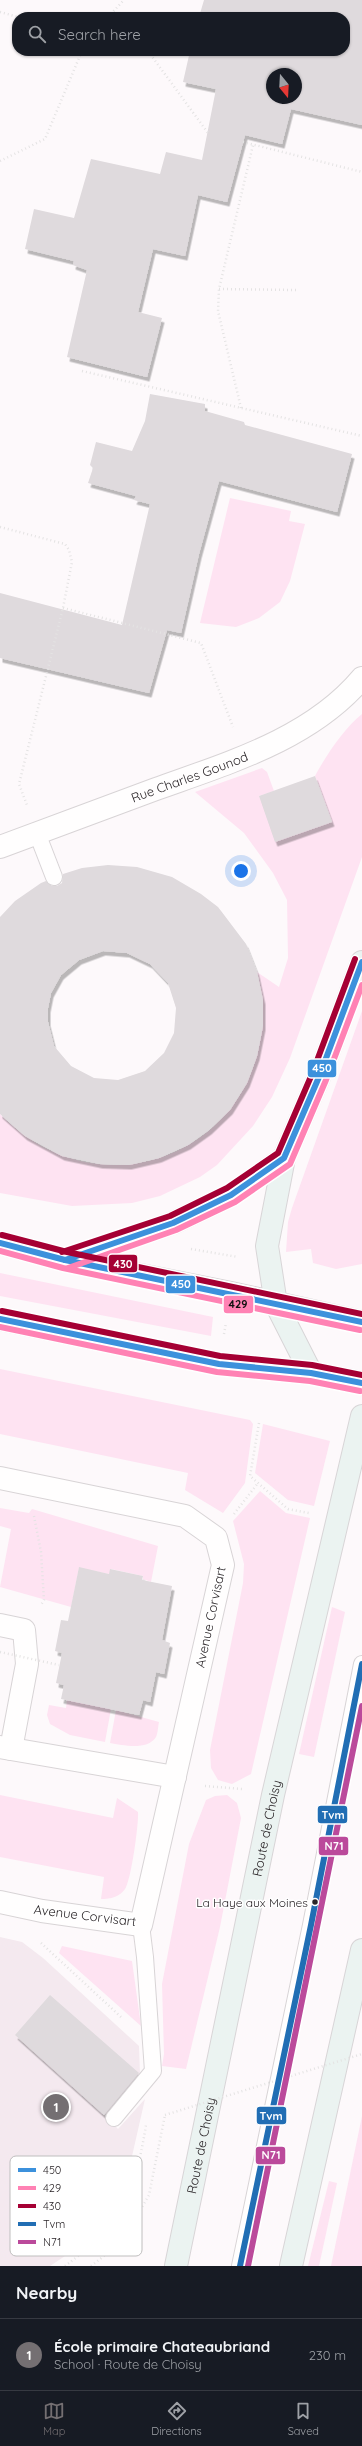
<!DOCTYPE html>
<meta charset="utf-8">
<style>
body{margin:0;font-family:Quicksand,sans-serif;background:#242831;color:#f1f3f6}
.compass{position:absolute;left:266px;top:68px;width:36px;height:36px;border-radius:50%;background:#171b24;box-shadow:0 1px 3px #0004;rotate:162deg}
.you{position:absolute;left:241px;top:871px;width:14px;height:14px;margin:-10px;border:3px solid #fff;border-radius:50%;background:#1a73e8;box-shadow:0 0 0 6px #1a73e833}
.badge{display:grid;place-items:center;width:26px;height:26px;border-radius:50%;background:#746f72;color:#fff;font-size:13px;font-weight:700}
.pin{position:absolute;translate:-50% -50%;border:2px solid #fff;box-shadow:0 1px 4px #0006}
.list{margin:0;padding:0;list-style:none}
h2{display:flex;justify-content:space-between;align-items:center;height:52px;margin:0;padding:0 16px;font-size:17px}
h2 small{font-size:13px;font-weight:400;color:#9ea1a6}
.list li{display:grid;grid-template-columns:26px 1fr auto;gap:12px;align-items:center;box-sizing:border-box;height:72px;padding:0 16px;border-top:1px solid #363941}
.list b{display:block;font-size:15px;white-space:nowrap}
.list p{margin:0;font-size:13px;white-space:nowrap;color:#9ea1a6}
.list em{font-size:13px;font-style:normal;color:#9ea1a6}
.icon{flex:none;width:22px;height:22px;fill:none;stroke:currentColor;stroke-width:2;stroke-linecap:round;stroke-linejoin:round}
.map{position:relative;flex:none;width:362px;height:2266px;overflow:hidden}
.search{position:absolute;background:#171b24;box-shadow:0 1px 3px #0004;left:12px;right:12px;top:12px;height:44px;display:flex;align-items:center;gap:10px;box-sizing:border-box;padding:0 14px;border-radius:16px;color:#9ea1a6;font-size:15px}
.sheet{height:124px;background:#171b24}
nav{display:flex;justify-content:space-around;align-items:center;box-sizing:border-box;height:56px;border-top:1px solid #363941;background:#171b24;font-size:11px;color:#9ea1a6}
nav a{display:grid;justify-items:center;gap:2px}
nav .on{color:#746f72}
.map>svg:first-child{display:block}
</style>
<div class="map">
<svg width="362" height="2266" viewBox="0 0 362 2266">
<defs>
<filter id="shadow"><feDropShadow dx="2.5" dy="4.5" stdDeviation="0" flood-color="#0004"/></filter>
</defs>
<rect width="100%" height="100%" fill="#fdf9fb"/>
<!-- built -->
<path fill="#f4e9ef" d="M 0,1937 L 22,1942 L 43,1958 L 139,2046 L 140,2074 L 105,2115 L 118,2129 L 145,2099 L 120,2209 L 89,2240 L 50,2266 L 0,2266 Z"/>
<!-- green -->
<g fill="#fee3f2">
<path d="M 230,498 L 291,511 L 289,521 L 305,524 L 290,581 L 280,602 L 259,618 L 236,627 L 200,623 Z"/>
<path d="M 362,714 L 362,857 L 290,1058 L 272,1097 L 253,1126 L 217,1165 L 200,1177 L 160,1196 L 132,1203 L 72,1206 L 0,1193 L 0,1114 C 114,1231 295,1131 257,972 L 279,987 L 288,958 L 287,900 L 273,873 L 244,833 L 195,792 L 262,768 L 267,772 L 274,791 L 259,796 L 332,822 L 315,776 C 325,757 345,727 362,714 Z"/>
<path d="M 362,1011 L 362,1264 L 336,1269 L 313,1263 L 311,1249 L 286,1252 L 288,1222 L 292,1208 Z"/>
<path d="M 0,1273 L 213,1317 L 211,1336 L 0,1296 Z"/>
<path d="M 0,1369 L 250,1420 L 253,1424 L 245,1483 L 223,1513 L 185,1490 L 188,1473 L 0,1434 Z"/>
<path d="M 263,1424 L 330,1441 L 314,1506 L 288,1500 L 255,1473 Z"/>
<path d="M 260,1491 L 286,1513 L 310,1518 L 251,1774 L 232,1784 L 218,1780 L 211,1768 L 210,1750 L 243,1583 L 244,1564 L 233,1521 Z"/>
<path d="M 0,1508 L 29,1513 L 32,1509 L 158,1546 L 151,1582 L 143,1579 L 143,1576 L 111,1569 L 109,1574 L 79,1568 L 71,1607 L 0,1587 L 11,1529 L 0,1526 Z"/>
<path d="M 332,1607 L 345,1612 L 314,1757 L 299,1754 Z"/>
<path d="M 67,1700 L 111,1709 L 105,1742 L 70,1735 L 50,1724 L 47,1715 L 49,1705 L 66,1708 Z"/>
<path d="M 116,1710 L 159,1722 C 158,1726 158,1733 156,1737 C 147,1751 123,1745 110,1743 Z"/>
<path d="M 0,1795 L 113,1818 L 117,1798 L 138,1812 C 139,1823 131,1881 125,1889 C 119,1897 111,1899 101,1899 L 104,1877 L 0,1857 Z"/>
<path d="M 227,1795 L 237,1803 L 241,1818 L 220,1927 L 186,2069 L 162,2066 L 164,2054 L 162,1984 L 189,1844 L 206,1800 L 215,1796 Z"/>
<path d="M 62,1946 L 132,1961 L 141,2026 L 59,1953 Z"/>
<path d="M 362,2116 L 362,2266 L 331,2266 Z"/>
<path d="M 329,2181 L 337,2183 L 319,2266 L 308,2266 Z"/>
</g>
<!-- building -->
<g fill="#dfdadd" fill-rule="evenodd" filter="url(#shadow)">
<path d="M 204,0 L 362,0 L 362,125 L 291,109 L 282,144 L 245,135 L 227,202 L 198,195 L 185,256 L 153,249 L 138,312 L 162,318 L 147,377 L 67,357 L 87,270 L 73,265 L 74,261 L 25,249 L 34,209 L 74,218 L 91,159 L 160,174 L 166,152 L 202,160 L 216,89 L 183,82 L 190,51 L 345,51 L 345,17 L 199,17 ZM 272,74 L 296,74 L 296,98 L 272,98 Z"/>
<path d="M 150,394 L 205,404 L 205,411 L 244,422 L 245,425 L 352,454 L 337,512 L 219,481 L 199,554 L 181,633 L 167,630 L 149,693 L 0,658 L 0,593 L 122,625 L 150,504 L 134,500 L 136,496 L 88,483 L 93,468 L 90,465 L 96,442 L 132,451 L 145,421 Z"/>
<path d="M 315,776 L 332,822 L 275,842 L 259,796 Z"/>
<path d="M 108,865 L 137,867 L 172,877 L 201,894 L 218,907 L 246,944 L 257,972 L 263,1000 L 263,1026 L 257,1056 L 247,1083 L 230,1110 L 209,1130 L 188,1145 L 159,1158 L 129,1165 L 100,1164 L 62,1156 L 25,1136 L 0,1114 L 0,917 L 15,901 L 41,883 L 46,881 L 52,886 L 57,886 L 62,883 L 63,874 L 82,868 ZM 103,951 L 127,953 L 150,964 L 168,983 L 176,1008 L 174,1033 L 164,1053 L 145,1071 L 118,1080 L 94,1078 L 71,1066 L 54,1046 L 48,1022 L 48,1008 L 51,993 L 61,975 L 79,960 Z"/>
<path d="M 79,1567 L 109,1574 L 110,1569 L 143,1576 L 142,1580 L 172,1586 L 162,1640 L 170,1643 L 164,1674 L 156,1672 L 150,1702 L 143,1700 L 139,1715 L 61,1699 L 64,1685 L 56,1683 L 62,1653 L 55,1651 L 61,1620 L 68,1621 Z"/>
<path d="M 50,1995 L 139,2073 L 104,2115 L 15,2035 Z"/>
</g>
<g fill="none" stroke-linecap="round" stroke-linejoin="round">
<!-- service casing -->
<g stroke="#d8d4d6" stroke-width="18">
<g id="service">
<path d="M 37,833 L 54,877"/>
<path d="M 114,2118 L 153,2071 L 145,1957 L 141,1925"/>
<path d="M 240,2266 L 311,1925 L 362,1664"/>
</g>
</g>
<!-- minor casing -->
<g stroke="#d8d4d6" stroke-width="24">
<g id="minor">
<path id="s1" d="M 0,847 C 52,828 104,808 156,789 C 228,763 311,739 362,678"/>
<path d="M 0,1478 L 185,1516 L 216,1538 L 223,1565 L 141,1925 L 42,1911 L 0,1902"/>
<path d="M 0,1625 L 24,1630 L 27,1664 L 11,1749"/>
<path d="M 0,1747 L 175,1777"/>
</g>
</g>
<!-- secondary casing -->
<g stroke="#d8d4d6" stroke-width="24">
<g id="secondary">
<path d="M 0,1243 L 65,1260 L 231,1293 L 362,1322"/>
<path d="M 0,1319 L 219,1364 L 311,1373 L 362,1383"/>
</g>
</g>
<!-- primary casing -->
<g stroke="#d8d5d7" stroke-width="24">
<g id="primary">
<path d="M 65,1260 L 173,1223 L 231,1195 L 284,1158"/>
<path d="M 311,1373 L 276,1304 L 267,1246 L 284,1158 L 319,1077 L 362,962"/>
<path id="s2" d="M 176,2266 L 273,1795 L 362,1416"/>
<path d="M 291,2266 L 362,1950"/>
</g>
</g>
<!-- path -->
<g stroke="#e4e3e3" stroke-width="2.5" stroke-dasharray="1 3" stroke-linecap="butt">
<path d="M 0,12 L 18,17"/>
<path d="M 108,17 L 124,0"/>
<path d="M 148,51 L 208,133"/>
<path d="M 243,142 L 362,172"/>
<path d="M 0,161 L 45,139 L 82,51"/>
<path d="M 219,289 L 296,290"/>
<path d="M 82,371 L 362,436"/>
<path d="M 241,408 L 218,311 L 219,289 L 253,145"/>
<path d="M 0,527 L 65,544 L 69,550 L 72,562 L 63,608 L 19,784 L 27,805"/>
<path d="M 63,608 L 201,643 L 233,727"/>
<path d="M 191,1249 L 238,1257"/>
<path d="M 224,1334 L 226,1323"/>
<path d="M 259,1423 L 250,1476 L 288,1509 L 309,1513"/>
<path d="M 234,1514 L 258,1483"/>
<path d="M 34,1516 L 41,1552 L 44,1600 L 41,1605"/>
<path d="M 205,1786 L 242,1789"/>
<path d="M 41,1943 L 121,2017"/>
<path d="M 65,2266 C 84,2252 104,2235 120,2216 C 132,2201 143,2145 146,2125"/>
<path d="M 91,2266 L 122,2242 L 149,2195 L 165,2115"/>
</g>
<!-- service -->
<use href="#service" stroke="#fffefe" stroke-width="16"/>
<!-- minor -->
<use href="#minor" stroke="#fffefe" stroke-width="22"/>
<!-- secondary -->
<use href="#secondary" stroke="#f5f8f8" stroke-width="22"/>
<!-- primary -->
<use href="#primary" stroke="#ebf3f1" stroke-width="22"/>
<!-- path-bridge -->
<g stroke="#e4e3e3" stroke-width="2.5" stroke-dasharray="1 3" stroke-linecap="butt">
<path d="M 0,1652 L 59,1665"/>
<path d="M 165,2115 L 362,2054"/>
</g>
<!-- bus-1 casing -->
<g stroke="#fff" stroke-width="9">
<g id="bus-1">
<path d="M 0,1243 L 65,1260 L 362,1322"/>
<path d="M 65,1260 L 173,1223 L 231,1195 L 284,1158 L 319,1077 L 362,962"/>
<path d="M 0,1319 L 219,1364 L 311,1373 L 362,1383"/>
</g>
</g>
<!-- bus-2 casing -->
<g stroke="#fff" stroke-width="9">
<g id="bus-2">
<path d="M 0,1251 L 63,1268 L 360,1330"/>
<path d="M 68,1268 L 176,1230 L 235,1202 L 290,1164 L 326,1080 L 362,985"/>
<path d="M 0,1327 L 217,1372 L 310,1381 L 360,1391"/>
</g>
</g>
<!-- bus-3 casing -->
<g stroke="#fff" stroke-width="9">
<g id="bus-3">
<path d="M 2,1235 L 67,1252 L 362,1314"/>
<path d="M 62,1252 L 170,1216 L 227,1188 L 278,1153 L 312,1074 L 355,959"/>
<path d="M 2,1311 L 220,1356 L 312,1365 L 362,1375"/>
</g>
</g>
<!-- bus-4 casing -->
<g stroke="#fff" stroke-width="9">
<path id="bus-4" d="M 240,2266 L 311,1925 L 362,1664"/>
</g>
<!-- bus-5 casing -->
<g stroke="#fff" stroke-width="9">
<path id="bus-5" d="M 248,2266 L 362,1706"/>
</g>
<!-- bus-1 -->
<use href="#bus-1" stroke="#3c91dc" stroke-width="6"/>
<!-- bus-2 -->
<use href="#bus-2" stroke="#ff82b4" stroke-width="6"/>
<!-- bus-3 -->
<use href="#bus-3" stroke="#a50034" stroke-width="6"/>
<!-- bus-4 -->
<use href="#bus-4" stroke="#216eb4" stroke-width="6"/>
<!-- bus-5 -->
<use href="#bus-5" stroke="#bb4a9b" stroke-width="6"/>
</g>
<!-- markers -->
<circle fill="#2a2528" stroke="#fff" stroke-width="1.5" cx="315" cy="1902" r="3.5"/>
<g text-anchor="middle" stroke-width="3" stroke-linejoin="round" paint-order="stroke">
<!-- bus labels -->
<g font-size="12" fill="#2a2528" stroke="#fff" text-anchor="end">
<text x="308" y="1907">La Haye aux Moines</text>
</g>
<!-- street labels -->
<g font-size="13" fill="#2a2528" stroke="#fff">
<text dy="5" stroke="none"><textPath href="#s1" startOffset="202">Rue Charles Gounod</textPath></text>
<text transform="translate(210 1617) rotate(-78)" y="5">Avenue Corvisart</text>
<text dy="5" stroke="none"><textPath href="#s2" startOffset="447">Route de Choisy</textPath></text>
<text transform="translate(85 1915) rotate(7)" y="5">Avenue Corvisart</text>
<text dy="5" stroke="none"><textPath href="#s2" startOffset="123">Route de Choisy</textPath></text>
</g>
</g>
<!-- legend -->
<rect x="10" y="2156" width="132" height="100" rx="6" fill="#fff" stroke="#bfbebe" stroke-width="1"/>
<rect x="18" y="2168" width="18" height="4" fill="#3c91dc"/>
<rect x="18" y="2186" width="18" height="4" fill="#ff82b4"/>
<rect x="18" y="2204" width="18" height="4" fill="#a50034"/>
<rect x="18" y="2222" width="18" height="4" fill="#216eb4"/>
<rect x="18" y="2240" width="18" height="4" fill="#bb4a9b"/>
<g font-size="11" fill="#2a2528">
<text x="43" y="2174">450</text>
<text x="43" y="2192">429</text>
<text x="43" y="2210">430</text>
<text x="43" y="2228">Tvm</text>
<text x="43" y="2246">N71</text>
</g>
<g stroke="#fff" stroke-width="1.5">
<rect x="307" y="1059" width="30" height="19" rx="4" fill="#3c91dc"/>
<rect x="108" y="1254" width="30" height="19" rx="4" fill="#a50034"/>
<rect x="165" y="1275" width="31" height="19" rx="4" fill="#3c91dc"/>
<rect x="223" y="1295" width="31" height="19" rx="4" fill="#ff82b4"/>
<rect x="317" y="1805" width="31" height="19" rx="4" fill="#216eb4"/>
<rect x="318" y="1836" width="31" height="20" rx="4" fill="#bb4a9b"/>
<rect x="256" y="2106" width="31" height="19" rx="4" fill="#216eb4"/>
<rect x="255" y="2146" width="31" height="19" rx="4" fill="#bb4a9b"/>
</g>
<g font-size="11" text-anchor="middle" font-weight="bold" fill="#fff">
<text x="322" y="1072">450</text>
<text x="123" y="1268">430</text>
<text x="181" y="1288">450</text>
<text x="333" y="1819">Tvm</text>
<text x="334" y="1850">N71</text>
<text x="271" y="2120">Tvm</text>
<text x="271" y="2159">N71</text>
</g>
<g font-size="11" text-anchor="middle" font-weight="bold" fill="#111">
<text x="238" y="1308">429</text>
</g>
</svg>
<svg class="compass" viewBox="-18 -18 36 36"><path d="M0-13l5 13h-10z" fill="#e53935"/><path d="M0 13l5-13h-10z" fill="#9ea1a6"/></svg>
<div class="you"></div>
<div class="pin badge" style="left:56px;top:2107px">1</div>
<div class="search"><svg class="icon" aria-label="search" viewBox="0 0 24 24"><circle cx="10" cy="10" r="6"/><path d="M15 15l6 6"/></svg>Search here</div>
</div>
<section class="sheet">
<h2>Nearby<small></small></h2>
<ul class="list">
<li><span class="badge">1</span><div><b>École primaire Chateaubriand</b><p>School · Route de Choisy</p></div><em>230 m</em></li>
</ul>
</section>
<nav>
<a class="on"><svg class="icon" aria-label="map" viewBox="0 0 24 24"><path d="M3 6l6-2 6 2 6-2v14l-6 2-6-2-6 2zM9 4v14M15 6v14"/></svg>Map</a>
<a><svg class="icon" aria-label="directions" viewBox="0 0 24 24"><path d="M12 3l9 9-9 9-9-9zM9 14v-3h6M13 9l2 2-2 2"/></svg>Directions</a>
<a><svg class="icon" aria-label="saved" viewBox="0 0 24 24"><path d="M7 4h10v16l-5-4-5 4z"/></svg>Saved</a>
</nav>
